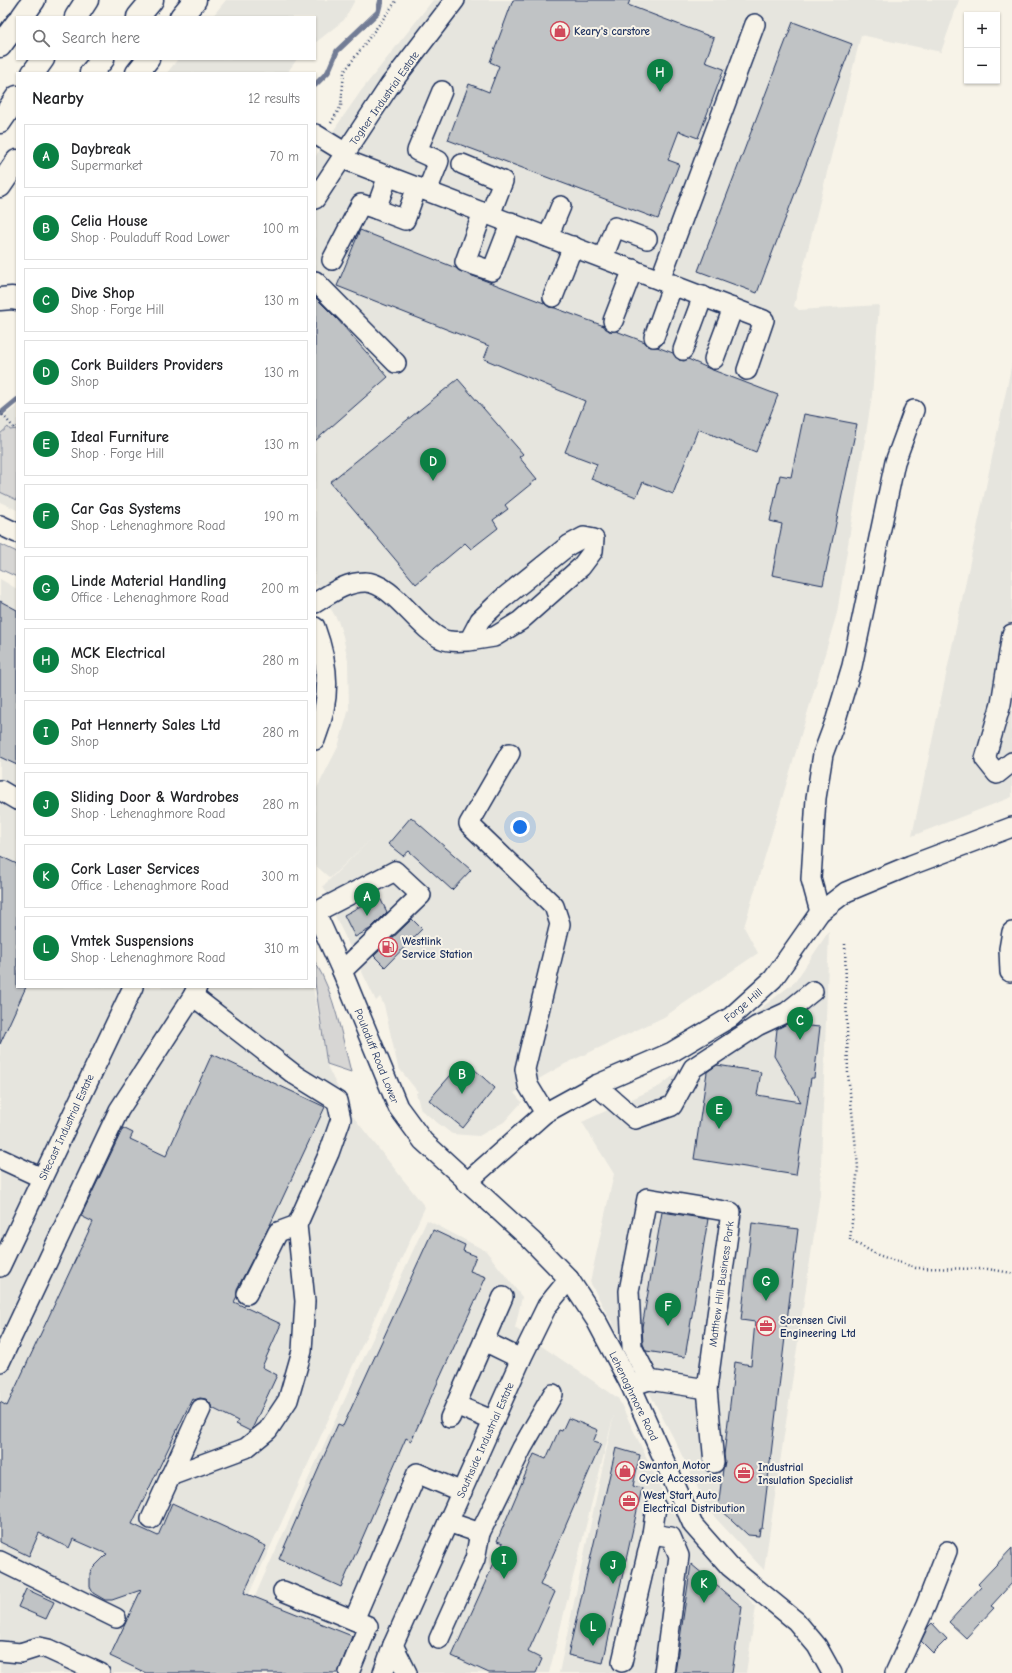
<!DOCTYPE html>
<meta charset="utf-8">
<style>
body{margin:0;font-family:"Comic Neue",sans-serif;background:#f2f2f2;color:#202124}
.controls{position:absolute;right:12px;top:12px;display:grid;overflow:hidden;border-radius:0px;box-shadow:0 1px 3px #0004}
.controls button{width:36px;height:36px;display:grid;place-items:center;padding:0;border:0;border-bottom:1px solid #e0e0e0;background:#fff;color:#202124;font:20px sans-serif}
.you{position:absolute;left:520px;top:827px;width:14px;height:14px;margin:-10px;border:3px solid #fff;border-radius:50%;background:#1a73e8;box-shadow:0 0 0 6px #1a73e833}
.badge{display:grid;place-items:center;width:26px;height:26px;border-radius:50%;background:#0b8043;color:#fff;font-size:13px;font-weight:700}
.pin{position:absolute;translate:-50% -33px;filter:drop-shadow(0 1px 2px #0008)}
.pin::after{content:'';position:absolute;top:21px;width:14px;height:12px;background:inherit;clip-path:polygon(0 0,100% 0,50% 100%)}
.list{margin:0;padding:0;list-style:none}
h2{display:flex;justify-content:space-between;align-items:center;height:52px;margin:0;padding:0 16px;font-size:17px}
h2 small{font-size:13px;font-weight:400;color:#757577}
.list li{display:grid;grid-template-columns:26px 1fr auto;gap:12px;align-items:center;box-sizing:border-box;height:64px;margin:0 8px 8px;padding:0 8px;border:1px solid #e0e0e0;border-radius:0px}
.list b{display:block;font-size:15px;white-space:nowrap}
.list p{margin:0;font-size:13px;white-space:nowrap;color:#757577}
.list em{font-size:13px;font-style:normal;color:#757577}
.icon{flex:none;width:22px;height:22px;fill:none;stroke:currentColor;stroke-width:2;stroke-linecap:round;stroke-linejoin:round}
.map{position:relative;flex:none;width:1012px;height:1673px;overflow:hidden}
.search{position:absolute;background:#fff;box-shadow:0 1px 3px #0004;left:16px;top:16px;width:300px;height:44px;display:flex;align-items:center;gap:10px;box-sizing:border-box;padding:0 14px;border-radius:0px;color:#757577;font-size:15px}
.panel{position:absolute;background:#fff;box-shadow:0 1px 3px #0004;left:16px;top:72px;width:300px;height:916px;border-radius:0px}
.map>svg:first-child{display:block}
</style>
<div class="map">
<svg width="1012" height="1673" viewBox="0 0 1012 1673">
<rect width="100%" height="100%" fill="#f7f3e8"/>
<filter id="ink" filterUnits="userSpaceOnUse"><feTurbulence type="fractalNoise" baseFrequency=".025" numOctaves="2"/><feDisplacementMap in="SourceGraphic" scale="8" xChannelSelector="R" yChannelSelector="G"/><feConvolveMatrix kernelMatrix="1 2 1 2 8 2 1 2 1" color-interpolation-filters="sRGB"/></filter>
<g filter="url(#ink)">
<!-- built -->
<g fill="#e6e5de">
<path d="M 226,0 L 355,0 L 344,20 L 315,43 L 315,17 L 212,17 Z"/>
<path d="M 433,0 L 959,0 L 941,52 L 861,35 L 794,306 L 799,310 L 879,305 L 872,396 L 837,613 L 744,927 L 758,953 L 664,1017 L 565,1064 L 514,1093 L 522,1102 L 504,1122 L 479,1136 L 452,1134 L 421,1110 L 416,1093 L 418,1092 L 398,1067 L 384,1005 L 380,997 L 376,1001 L 326,897 L 328,895 L 323,886 L 372,838 L 330,878 L 315,865 L 315,792 L 338,747 L 349,709 L 348,661 L 343,636 L 338,621 L 315,582 L 315,157 L 361,91 Z"/>
<path d="M 178,59 L 297,59 L 287,73 L 167,73 Z"/>
<path d="M 1012,363 L 1012,797 L 912,836 Z"/>
<path d="M 17,406 L 17,510 L 0,502 L 0,419 Z"/>
<path d="M 0,579 L 17,589 L 17,987 L 313,987 L 328,1068 L 351,1114 L 425,1207 L 213,1673 L 0,1673 Z"/>
<path d="M 829,931 L 820,1194 L 764,1570 L 709,1511 L 673,1437 L 590,1282 L 614,1174 L 582,1122 L 660,1086 L 795,982 Z"/>
<path d="M 427,1220 L 486,1251 L 522,1297 L 515,1328 L 618,1398 L 673,1513 L 756,1607 L 746,1673 L 559,1673 L 614,1414 L 549,1673 L 222,1673 L 263,1578 Z"/>
</g>
<!-- green -->
<g fill="#d7d6d4" stroke="#798299">
<path d="M 8,427 L 10,430 L 17,429 L 17,500 L 0,492 L 0,434 Z"/>
<path d="M 0,544 L 17,552 L 17,577 L 0,569 Z"/>
<path d="M 315,962 C 334,992 342,1037 351,1072 L 327,1064 L 315,983 Z"/>
</g>
<g fill="none" stroke-linecap="round" stroke-linejoin="round">
<!-- stream -->
<g stroke="#727c95" stroke-width="5.5">
<path d="M 315,85 L 328,72 L 337,51 L 378,12 L 381,0"/>
<path d="M 0,414 L 17,400"/>
</g>
</g>
<!-- building -->
<g fill="#c0c3c5" stroke="#1b2f5e">
<path d="M 513,0 L 630,0 L 628,5 L 714,38 L 705,62 L 724,69 L 698,138 L 679,131 L 668,160 L 679,164 L 658,219 L 448,140 L 469,84 L 489,92 L 499,66 L 490,62 Z"/>
<path d="M 793,22 L 852,44 L 757,293 L 698,271 Z"/>
<path d="M 360,230 L 456,268 L 462,272 L 489,282 L 544,303 L 549,307 L 555,308 L 604,326 L 609,331 L 616,331 L 645,342 L 650,347 L 657,347 L 673,353 L 679,360 L 684,361 L 688,359 L 710,369 L 778,395 L 756,452 L 698,429 L 673,494 L 643,482 L 636,497 L 591,479 L 597,464 L 565,452 L 585,401 L 484,359 L 489,346 L 337,286 Z"/>
<path d="M 315,297 L 338,320 L 388,377 L 315,441 Z"/>
<path d="M 458,379 L 523,454 L 519,457 L 537,479 L 505,505 L 508,509 L 493,520 L 498,528 L 471,549 L 465,543 L 416,584 L 330,482 Z"/>
<path d="M 804,414 L 857,424 L 823,585 L 772,575 L 782,524 L 770,521 L 780,475 L 791,477 Z"/>
<path d="M 0,601 L 17,610 L 17,765 L 0,757 Z"/>
<path d="M 411,817 L 471,870 L 452,890 L 409,851 L 403,856 L 388,844 Z"/>
<path d="M 0,856 L 17,864 L 17,987 L 26,987 L 0,1044 Z"/>
<path d="M 379,896 L 387,912 L 370,929 L 355,937 L 344,915 Z"/>
<path d="M 412,919 L 422,929 L 385,967 L 374,956 Z"/>
<path d="M 787,1024 L 820,1027 L 814,1078 L 811,1078 L 796,1175 L 694,1159 L 707,1072 L 717,1065 L 761,1072 L 757,1095 L 801,1102 L 774,1056 L 777,1029 Z"/>
<path d="M 212,1054 L 325,1107 L 270,1225 L 237,1289 L 237,1296 L 234,1302 L 281,1324 L 262,1367 L 277,1375 L 252,1429 L 250,1431 L 236,1424 L 238,1421 L 212,1408 L 210,1403 L 206,1399 L 200,1398 L 194,1400 L 192,1399 L 132,1524 L 158,1536 L 172,1503 L 266,1546 L 244,1593 L 352,1636 L 338,1673 L 146,1673 L 110,1656 L 141,1590 L 112,1600 L 105,1600 L 93,1593 L 90,1587 L 90,1573 L 93,1568 L 107,1554 L 73,1539 L 69,1548 L 39,1533 L 29,1556 L 0,1542 L 0,1402 L 7,1406 L 93,1222 L 81,1216 L 123,1128 L 133,1133 L 130,1139 L 166,1156 Z"/>
<path d="M 464,1060 L 495,1088 L 463,1128 L 429,1100 Z"/>
<path d="M 662,1212 L 708,1219 L 685,1357 L 646,1351 L 643,1344 L 642,1327 Z"/>
<path d="M 752,1223 L 798,1229 L 762,1529 L 760,1529 L 759,1536 L 748,1535 L 718,1507 L 723,1469 L 725,1462 L 724,1455 L 735,1362 L 751,1365 L 755,1322 L 741,1320 Z"/>
<path d="M 433,1230 L 465,1245 L 463,1251 L 476,1256 L 470,1271 L 486,1277 L 411,1441 L 406,1438 L 341,1587 L 279,1559 L 338,1424 L 343,1426 Z"/>
<path d="M 568,1418 L 598,1430 L 593,1442 L 601,1444 L 540,1585 L 555,1592 L 528,1652 L 542,1659 L 536,1673 L 489,1673 L 452,1656 L 503,1543 L 497,1541 L 534,1454 L 546,1459 L 559,1430 L 562,1431 Z"/>
<path d="M 616,1448 L 640,1455 L 633,1486 L 642,1488 L 603,1663 L 568,1655 Z"/>
<path d="M 1012,1548 L 1012,1583 L 991,1606 L 994,1608 L 966,1638 L 949,1622 L 981,1587 L 978,1584 Z"/>
<path d="M 691,1564 L 742,1607 L 732,1673 L 675,1673 Z"/>
<path d="M 26,1589 L 54,1602 L 46,1619 L 18,1607 Z"/>
<path d="M 932,1623 L 947,1639 L 933,1653 L 921,1641 L 928,1627 Z"/>
</g>
<g fill="none" stroke-linecap="round" stroke-linejoin="round">
<!-- minor casing -->
<g stroke="#1b2f5e" stroke-width="22">
<g id="minor">
<path d="M 315,134 L 346,153"/>
<path d="M 343,159 L 764,320 L 747,370"/>
<path d="M 462,164 L 503,181 L 490,215"/>
<path d="M 427,191 L 439,161 L 417,151 L 442,91"/>
<path d="M 315,199 L 390,85 L 455,0"/>
<path d="M 376,209 L 405,220 L 417,187"/>
<path d="M 483,212 L 465,262 L 492,271 L 511,222"/>
<path d="M 548,237 L 561,206"/>
<path d="M 603,258 L 615,227 L 647,239"/>
<path d="M 332,260 L 361,204 L 376,209 L 388,176"/>
<path d="M 660,280 L 755,24"/>
<path d="M 315,281 L 396,363"/>
<path d="M 553,297 L 573,246"/>
<path d="M 613,321 L 633,269"/>
<path d="M 654,337 L 673,284"/>
<path d="M 683,350 L 703,296"/>
<path d="M 714,359 L 733,308"/>
<path d="M 0,525 L 17,533"/>
<path d="M 315,603 C 330,594 346,582 365,582 C 392,582 418,629 442,639 C 451,643 460,641 469,641 L 480,620 L 502,599 L 569,545 L 584,537 L 594,539 L 593,551 L 581,567 L 520,621 L 494,637 L 469,641"/>
<path d="M 315,627 C 330,668 331,699 315,740"/>
<path d="M 1012,634 L 1001,704 L 985,759 L 997,774 L 1012,762"/>
<path d="M 510,753 L 469,824 L 554,906 L 560,924 L 525,1069 L 528,1085 L 545,1113"/>
<path d="M 0,790 L 17,800"/>
<path d="M 315,911 L 342,971 L 398,1107 L 423,1141 L 531,1240 L 569,1279 L 596,1320 L 631,1386 L 693,1525 L 730,1567 L 796,1621 L 817,1646 L 832,1673"/>
<path d="M 316,912 L 395,871 L 421,895 L 342,971"/>
<path d="M 820,912 L 811,879 L 816,798 L 823,754 L 836,719 L 852,666 L 895,462 L 914,410"/>
<path d="M 1010,972 L 1009,949 L 1012,932"/>
<path d="M 596,1085 L 635,1119 L 672,1106 L 693,1068 L 757,1026 L 787,1012 L 813,991"/>
<path d="M 1,1159 L 42,1178"/>
<path d="M 466,1183 L 545,1113 L 596,1085 L 672,1052 L 731,1017 L 773,979 L 820,912 L 846,892 L 911,865 L 1012,827"/>
<path d="M 0,1267 L 133,987"/>
<path d="M 247,1294 L 278,1232 L 297,1225"/>
<path d="M 484,1341 L 521,1359"/>
<path d="M 0,1362 L 119,1110 L 193,996 L 197,987"/>
<path d="M 649,1380 L 632,1347 L 629,1291 L 647,1198 L 731,1212 L 707,1389 L 714,1463"/>
<path d="M 637,1384 L 649,1380 L 707,1389"/>
<path d="M 456,1405 L 494,1421"/>
<path d="M 450,1418 L 503,1297"/>
<path d="M 170,1476 L 246,1448 L 268,1430 L 288,1400 L 302,1351 L 305,1301 L 297,1225 L 329,1153 L 341,1119 L 337,1101 L 295,1075 L 193,996"/>
<path d="M 151,1519 L 201,1409"/>
<path d="M 448,1522 L 480,1533"/>
<path d="M 652,1534 L 671,1537 L 679,1556 L 664,1673"/>
<path d="M 0,1561 L 116,1618"/>
<path d="M 283,1591 L 368,1626 L 349,1673"/>
<path d="M 354,1620 L 417,1473 L 462,1492"/>
<path d="M 439,1639 L 475,1559 L 480,1533 L 522,1448 L 553,1394"/>
<path d="M 393,1645 L 407,1673"/>
<path d="M 0,1651 L 20,1653 L 39,1647 L 48,1649 L 100,1673"/>
<path d="M 622,1662 L 652,1534 L 656,1507"/>
<path d="M 383,1673 L 393,1645 L 521,1359 L 547,1306 L 569,1279"/>
<path d="M 895,1673 L 926,1605 L 947,1551"/>
</g>
</g>
<!-- highway casing -->
<g stroke="#1b2f5e" stroke-width="25">
<g id="highway">
<path d="M 22,17 L 34,0"/>
<path d="M 76,17 L 87,0"/>
<path d="M 138,17 L 152,0"/>
<path d="M 181,17 L 195,0"/>
<path d="M 0,46 L 17,23"/>
<path d="M 33,73 L 43,59"/>
<path d="M 91,73 L 103,59"/>
<path d="M 137,73 L 148,59"/>
<path d="M 0,122 L 17,97"/>
<path d="M 0,186 L 17,161"/>
<path d="M 0,299 L 12,298 L 17,299"/>
</g>
</g>
<!-- path -->
<g stroke="#1b2f5e" stroke-width="2.5" stroke-dasharray="1 3" stroke-linecap="butt">
<path d="M 331,123 L 341,106 L 344,72 L 397,0"/>
<path d="M 0,412 L 14,428 L 17,427"/>
<path d="M 845,944 L 848,1074 L 858,1167 L 850,1240 L 878,1255 L 916,1268 L 988,1269 L 1012,1273"/>
</g>
<!-- minor -->
<use href="#minor" stroke="#f7f3e8" stroke-width="19"/>
<!-- highway -->
<use href="#highway" stroke="#f7f3e8" stroke-width="22"/>
</g>
</g>
<!-- icons -->
<defs>
<g id="shop-ring" transform="scale(1)"><circle r="9.5" fill="#f7f3e8" stroke="#d1495b" stroke-width="1.5"/><path d="M-5-2.5h2.3a2.7 3.5 0 0 1 5.4 0H5L5.5 6h-11ZM-1.5-2.5h3a1.5 2.3 0 0 0-3 0Z" fill="#d1495b"/></g>
<g id="fuel-ring" transform="scale(1)"><circle r="9.5" fill="#f7f3e8" stroke="#d1495b" stroke-width="1.5"/><path d="M-5.5-6h7V0h2V4h1.3V-2.5L3-4.5l.8-.8L6-3V5H2.5V1h-1V6h-7ZM-4.2-4.7v3.2H.2V-4.7Z" fill="#d1495b"/></g>
<g id="office-ring" transform="scale(1)"><circle r="9.5" fill="#f7f3e8" stroke="#d1495b" stroke-width="1.5"/><path d="M-6-3h4V-5.5h4V-3h4V5H-6ZM-1-4.5V-3h2v-1.5ZM-6 0V1H6V0Z" fill="#d1495b"/></g>
</defs>
<g fill-rule="evenodd">
<use href="#shop-ring" x="560" y="31"/>
<use href="#fuel-ring" x="388" y="947"/>
<use href="#office-ring" x="766" y="1326"/>
<use href="#shop-ring" x="625" y="1471"/>
<use href="#office-ring" x="744" y="1473"/>
<use href="#office-ring" x="629" y="1501"/>
</g>
<g text-anchor="middle" stroke-width="4" stroke-linejoin="round" paint-order="stroke">
<!-- poi labels -->
<g font-size="11" font-weight="bold" fill="#1b2f5e" stroke="#f7f3e8" text-anchor="start">
<text x="574" y="35">Keary's carstore</text>
<text x="402" y="945">Westlink<tspan x="402" dy="13">Service Station</tspan></text>
<text x="780" y="1324">Sorensen Civil<tspan x="780" dy="13">Engineering Ltd</tspan></text>
<text x="639" y="1469">Swanton Motor<tspan x="639" dy="13">Cycle Accessories</tspan></text>
<text x="758" y="1471">Industrial<tspan x="758" dy="13">Insulation Specialist</tspan></text>
<text x="643" y="1499">West Start Auto<tspan x="643" dy="13">Electrical Distribution</tspan></text>
</g>
<!-- street labels -->
<g font-size="11" fill="#1b2f5e" stroke="#f7f3e8">
<text transform="translate(384 98) rotate(-55)" y="4">Togher Industrial Estate</text>
<text transform="translate(743 1005) rotate(-40)" y="4">Forge Hill</text>
<text transform="translate(377 1056) rotate(68)" y="4">Pouladuff Road Lower</text>
<text transform="translate(66 1127) rotate(-65)" y="4">Sitecast Industrial Estate</text>
<text transform="translate(721 1284) rotate(-82)" y="4">Matthew Hill Business Park</text>
<text transform="translate(634 1396) rotate(64)" y="4">Lehenaghmore Road</text>
<text transform="translate(485 1440) rotate(-66)" y="4">Southside Industrial Estate</text>
</g>
</g>
</svg>
<div class="controls">
<button>+</button>
<button>−</button>
</div>
<div class="you"></div>
<div class="pin badge" style="left:367px;top:916px">A</div>
<div class="pin badge" style="left:462px;top:1094px">B</div>
<div class="pin badge" style="left:800px;top:1040px">C</div>
<div class="pin badge" style="left:433px;top:481px">D</div>
<div class="pin badge" style="left:719px;top:1129px">E</div>
<div class="pin badge" style="left:668px;top:1326px">F</div>
<div class="pin badge" style="left:766px;top:1301px">G</div>
<div class="pin badge" style="left:660px;top:92px">H</div>
<div class="pin badge" style="left:504px;top:1579px">I</div>
<div class="pin badge" style="left:613px;top:1584px">J</div>
<div class="pin badge" style="left:704px;top:1603px">K</div>
<div class="pin badge" style="left:593px;top:1646px">L</div>
<div class="search"><svg class="icon" aria-label="search" viewBox="0 0 24 24"><circle cx="10" cy="10" r="6"/><path d="M15 15l6 6"/></svg>Search here</div>
<section class="panel">
<h2>Nearby<small>12 results</small></h2>
<ul class="list">
<li><span class="badge">A</span><div><b>Daybreak</b><p>Supermarket</p></div><em>70 m</em></li>
<li><span class="badge">B</span><div><b>Celia House</b><p>Shop · Pouladuff Road Lower</p></div><em>100 m</em></li>
<li><span class="badge">C</span><div><b>Dive Shop</b><p>Shop · Forge Hill</p></div><em>130 m</em></li>
<li><span class="badge">D</span><div><b>Cork Builders Providers</b><p>Shop</p></div><em>130 m</em></li>
<li><span class="badge">E</span><div><b>Ideal Furniture</b><p>Shop · Forge Hill</p></div><em>130 m</em></li>
<li><span class="badge">F</span><div><b>Car Gas Systems</b><p>Shop · Lehenaghmore Road</p></div><em>190 m</em></li>
<li><span class="badge">G</span><div><b>Linde Material Handling</b><p>Office · Lehenaghmore Road</p></div><em>200 m</em></li>
<li><span class="badge">H</span><div><b>MCK Electrical</b><p>Shop</p></div><em>280 m</em></li>
<li><span class="badge">I</span><div><b>Pat Hennerty Sales Ltd</b><p>Shop</p></div><em>280 m</em></li>
<li><span class="badge">J</span><div><b>Sliding Door &amp; Wardrobes</b><p>Shop · Lehenaghmore Road</p></div><em>280 m</em></li>
<li><span class="badge">K</span><div><b>Cork Laser Services</b><p>Office · Lehenaghmore Road</p></div><em>300 m</em></li>
<li><span class="badge">L</span><div><b>Vmtek Suspensions</b><p>Shop · Lehenaghmore Road</p></div><em>310 m</em></li>
</ul>
</section>
</div>
